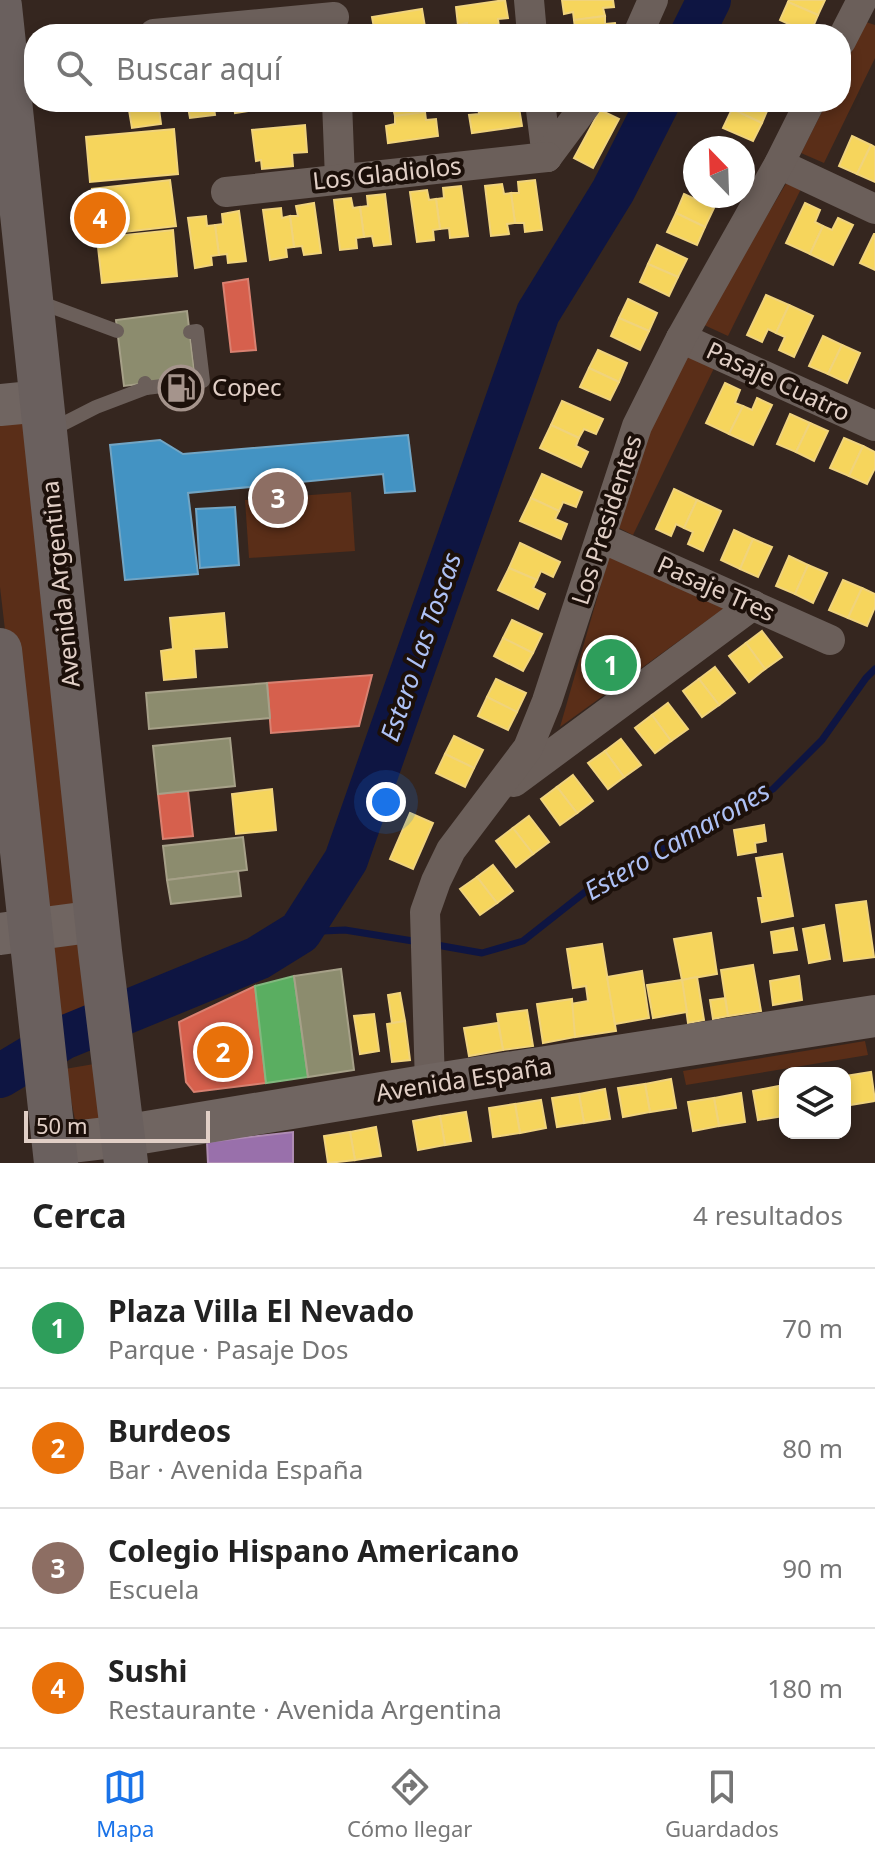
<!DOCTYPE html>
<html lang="es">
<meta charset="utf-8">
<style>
body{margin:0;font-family:"Noto Sans",sans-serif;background:#f2f2f2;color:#222}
.controls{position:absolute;right:24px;bottom:24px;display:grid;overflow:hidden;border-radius:16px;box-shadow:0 4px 12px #0003}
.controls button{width:72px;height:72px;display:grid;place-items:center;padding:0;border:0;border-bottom:2px solid #e0e0e0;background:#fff;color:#222;font:40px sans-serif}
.compass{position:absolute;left:683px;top:136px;width:72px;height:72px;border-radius:50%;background:#fff;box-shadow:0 4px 12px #0003;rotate:337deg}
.scale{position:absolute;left:24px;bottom:20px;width:186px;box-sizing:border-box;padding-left:8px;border:4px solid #e1cfc6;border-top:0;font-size:22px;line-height:28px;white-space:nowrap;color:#e1cfc6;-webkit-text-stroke:6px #1c100a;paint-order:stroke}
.you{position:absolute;left:386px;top:802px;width:28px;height:28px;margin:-20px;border:6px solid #fff;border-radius:50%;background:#1a73e8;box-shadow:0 0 0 12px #1a73e833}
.badge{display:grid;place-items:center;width:52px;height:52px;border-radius:50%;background:#1a73e8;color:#fff;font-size:26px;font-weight:700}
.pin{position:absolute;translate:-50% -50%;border:4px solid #fff;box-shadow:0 2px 8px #0006}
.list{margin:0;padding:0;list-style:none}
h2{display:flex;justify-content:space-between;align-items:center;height:104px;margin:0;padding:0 32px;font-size:34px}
h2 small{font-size:26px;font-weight:400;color:#767676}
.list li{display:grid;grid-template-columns:52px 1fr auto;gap:24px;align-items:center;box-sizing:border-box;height:120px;padding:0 32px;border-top:2px solid #e0e0e0}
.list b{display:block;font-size:30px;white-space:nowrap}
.list p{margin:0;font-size:26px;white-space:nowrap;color:#767676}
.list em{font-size:26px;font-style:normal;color:#767676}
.icon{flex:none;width:44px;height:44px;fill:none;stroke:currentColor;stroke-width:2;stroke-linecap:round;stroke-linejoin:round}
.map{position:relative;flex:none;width:875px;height:1163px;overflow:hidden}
.search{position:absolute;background:#fff;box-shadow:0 4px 12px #0003;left:24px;right:24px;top:24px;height:88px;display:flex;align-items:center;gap:20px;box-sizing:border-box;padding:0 28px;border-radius:32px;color:#767676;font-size:30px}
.sheet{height:584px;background:#fff}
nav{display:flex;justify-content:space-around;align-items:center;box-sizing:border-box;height:112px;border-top:2px solid #e0e0e0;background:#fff;font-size:22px;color:#767676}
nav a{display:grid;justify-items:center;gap:4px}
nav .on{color:#1a73e8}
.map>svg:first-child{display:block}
</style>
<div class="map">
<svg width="875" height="1163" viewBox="0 0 875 1163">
<rect width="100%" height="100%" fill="#35261f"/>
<!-- green -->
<g fill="#5a2e18">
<path d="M 866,22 L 875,25 L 875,58 L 824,163 L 801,153 L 827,102 L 841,102 L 841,73 Z"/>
<path d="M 787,182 L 801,189 L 728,336 L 702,324 Z"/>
<path d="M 684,350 L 716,364 L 633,535 L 615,526 L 645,430 Z"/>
<path d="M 34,407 L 87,905 L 38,913 L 0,587 L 0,410 Z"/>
<path d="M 351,492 L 355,551 L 249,558 L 245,500 Z"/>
<path d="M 610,553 L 730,604 L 560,727 Z"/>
<path d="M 84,936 L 93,1011 L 54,1016 L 44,941 Z"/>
<path d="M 865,1041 L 868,1055 L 686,1085 L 683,1071 Z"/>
<path d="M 94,1064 L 104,1119 L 76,1125 L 65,1069 Z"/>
</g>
<!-- homes -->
<g fill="#f6d55c" stroke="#f0d37c" stroke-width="2">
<path d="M 505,0 L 508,18 L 498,19 L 499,27 L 468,31 L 467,23 L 458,25 L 456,7 Z"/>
<path d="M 562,0 L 613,0 L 614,7 L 603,8 L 605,16 L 574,20 L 573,12 L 564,14 Z"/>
<path d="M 789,0 L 825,0 L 818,15 L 788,2 Z"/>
<path d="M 788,2 L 818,15 L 810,34 L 780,20 Z"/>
<path d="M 422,9 L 425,27 L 415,29 L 415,34 L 375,33 L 372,17 Z"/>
<path d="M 605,16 L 605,24 L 615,23 L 617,34 L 566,34 L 565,30 L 575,28 L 574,20 Z"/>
<path d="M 499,27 L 499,34 L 469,34 L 468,31 Z"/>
<path d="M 95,102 L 158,102 L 161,124 L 132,128 L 128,104 L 96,108 Z"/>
<path d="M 187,102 L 213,102 L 215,115 L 190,118 Z"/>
<path d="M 233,102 L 259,102 L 260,109 L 235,113 Z"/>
<path d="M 383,102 L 434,102 L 434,103 L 424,104 L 425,112 L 395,116 L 393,108 L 384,110 Z"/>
<path d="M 508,102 L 509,110 L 519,108 L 522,126 L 472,133 L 469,115 L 479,114 L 478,106 Z"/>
<path d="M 735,102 L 766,102 L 770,104 L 762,123 L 732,109 Z"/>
<path d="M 732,109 L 762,123 L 753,141 L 723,128 Z"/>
<path d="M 600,110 L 619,119 L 593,168 L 574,158 Z"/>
<path d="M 425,112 L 426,120 L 436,119 L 438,136 L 388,143 L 386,126 L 395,124 L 395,116 Z"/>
<path d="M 305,125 L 307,152 L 292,153 L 293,166 L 262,169 L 261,160 L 256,161 L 252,130 Z"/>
<path d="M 174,129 L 178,174 L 90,182 L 86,137 Z"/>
<path d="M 852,136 L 871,145 L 857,174 L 839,166 Z"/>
<path d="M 871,145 L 875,147 L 875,182 L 857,174 Z"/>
<path d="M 170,180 L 176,226 L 97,235 L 92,189 Z"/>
<path d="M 535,180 L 542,230 L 525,232 L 524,223 L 515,223 L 511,193 L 519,193 L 518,182 Z"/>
<path d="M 502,184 L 504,194 L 511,193 L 515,223 L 507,224 L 509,234 L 491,236 L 485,186 Z"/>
<path d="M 461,186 L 468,236 L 450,238 L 449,228 L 440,229 L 436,199 L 444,198 L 443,188 Z"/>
<path d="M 427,190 L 429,200 L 436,199 L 440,229 L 433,230 L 434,240 L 417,242 L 410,192 Z"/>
<path d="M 385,194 L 391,244 L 374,246 L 372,236 L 364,237 L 360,207 L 368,206 L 367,196 Z"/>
<path d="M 684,194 L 714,208 L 705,227 L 676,213 Z"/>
<path d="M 351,198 L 353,208 L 360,207 L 364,237 L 356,238 L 357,248 L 340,250 L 334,200 Z"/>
<path d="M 314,203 L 321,253 L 304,255 L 302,246 L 294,247 L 290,216 L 298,216 L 296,206 Z"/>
<path d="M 805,203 L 820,210 L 815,222 L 823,226 L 810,254 L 786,243 Z"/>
<path d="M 281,208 L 282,218 L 290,216 L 294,247 L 286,248 L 287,257 L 270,260 L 263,210 Z"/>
<path d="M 239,211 L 246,261 L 228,263 L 227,254 L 219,255 L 215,225 L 223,224 L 222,214 Z"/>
<path d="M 676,213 L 705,227 L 697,245 L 667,232 Z"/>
<path d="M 206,216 L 207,226 L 215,225 L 219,255 L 211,256 L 212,265 L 195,268 L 188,218 Z"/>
<path d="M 838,218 L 853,225 L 833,265 L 810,254 L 823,226 L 832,230 Z"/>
<path d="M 173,230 L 177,276 L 102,283 L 97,238 Z"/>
<path d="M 874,234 L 875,234 L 875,270 L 860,263 Z"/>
<path d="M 657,245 L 687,259 L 678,277 L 648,264 Z"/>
<path d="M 648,264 L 678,277 L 669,296 L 640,282 Z"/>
<path d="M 766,295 L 789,305 L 776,333 L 768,329 L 762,342 L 747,335 Z"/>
<path d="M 628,299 L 657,313 L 649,331 L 619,318 Z"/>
<path d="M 789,305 L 813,316 L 794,357 L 779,350 L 785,337 L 776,333 Z"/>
<path d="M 619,318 L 649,331 L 640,350 L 611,336 Z"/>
<path d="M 823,336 L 842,345 L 828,374 L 809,366 Z"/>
<path d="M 842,345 L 860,353 L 847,383 L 828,374 Z"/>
<path d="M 598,350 L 627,363 L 619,382 L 589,368 Z"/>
<path d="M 589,368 L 619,382 L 610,400 L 580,387 Z"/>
<path d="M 725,383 L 740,390 L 735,403 L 743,406 L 729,434 L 706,423 Z"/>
<path d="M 757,398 L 772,405 L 753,445 L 729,434 L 743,406 L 752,410 Z"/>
<path d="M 562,401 L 603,419 L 596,434 L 584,429 L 579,438 L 551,425 Z"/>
<path d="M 790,414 L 810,423 L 796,452 L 777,444 Z"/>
<path d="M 810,423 L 828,431 L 814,461 L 796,452 Z"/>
<path d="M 551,425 L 579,438 L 576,446 L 588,452 L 581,467 L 540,448 Z"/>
<path d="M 844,438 L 863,446 L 849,476 L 830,468 Z"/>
<path d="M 863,446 L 875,452 L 875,468 L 867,484 L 849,476 Z"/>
<path d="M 542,474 L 582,492 L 576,507 L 563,502 L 559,511 L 531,498 Z"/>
<path d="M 674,489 L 697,500 L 684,528 L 676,524 L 671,536 L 656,529 Z"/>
<path d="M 531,498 L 559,511 L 555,519 L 567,524 L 561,539 L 520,521 Z"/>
<path d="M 697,500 L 721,511 L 703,551 L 688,544 L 693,532 L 684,528 Z"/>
<path d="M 734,530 L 753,539 L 740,569 L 721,560 Z"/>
<path d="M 753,539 L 772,547 L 758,577 L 740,569 Z"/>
<path d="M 520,543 L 560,562 L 553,577 L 541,571 L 537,580 L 509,568 Z"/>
<path d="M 789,556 L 808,565 L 795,594 L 776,586 Z"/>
<path d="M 808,565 L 827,573 L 813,603 L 795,594 Z"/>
<path d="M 509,568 L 537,580 L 533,588 L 545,594 L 538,609 L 498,590 Z"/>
<path d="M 843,580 L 862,588 L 848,618 L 829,610 Z"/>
<path d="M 862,588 L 875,594 L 875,607 L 867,626 L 848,618 Z"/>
<path d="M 224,613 L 227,647 L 194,649 L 196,677 L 164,680 L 161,651 L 173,649 L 170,618 Z"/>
<path d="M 512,620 L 542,634 L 533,653 L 503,638 Z"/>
<path d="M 762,631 L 782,657 L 765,669 L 746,643 Z"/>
<path d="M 503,638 L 533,653 L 523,671 L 494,656 Z"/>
<path d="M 746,643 L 765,669 L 749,682 L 729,656 Z"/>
<path d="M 715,667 L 735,693 L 719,705 L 699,679 Z"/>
<path d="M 496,679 L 526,693 L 517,712 L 487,697 Z"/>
<path d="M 699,679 L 719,705 L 702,717 L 683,691 Z"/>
<path d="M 487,697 L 517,712 L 508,730 L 478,716 Z"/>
<path d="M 668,703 L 688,729 L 671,741 L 652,715 Z"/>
<path d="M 652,715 L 671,741 L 655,753 L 635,728 Z"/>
<path d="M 454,736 L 483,750 L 474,768 L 445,754 Z"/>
<path d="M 621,739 L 641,765 L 624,777 L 605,751 Z"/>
<path d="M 605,751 L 624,777 L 608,789 L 588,763 Z"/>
<path d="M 445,754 L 474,768 L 465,787 L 436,773 Z"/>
<path d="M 573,775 L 593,801 L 577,813 L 557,787 Z"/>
<path d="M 557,787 L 577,813 L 560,825 L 541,799 Z"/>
<path d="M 272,789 L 276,830 L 236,834 L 232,794 Z"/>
<path d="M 410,813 L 433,823 L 413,869 L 390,859 Z"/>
<path d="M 529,816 L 549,842 L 533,854 L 513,828 Z"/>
<path d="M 764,825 L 766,841 L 755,843 L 756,852 L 738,855 L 734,830 Z"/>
<path d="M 513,828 L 533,854 L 516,867 L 496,841 Z"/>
<path d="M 782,854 L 793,916 L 762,922 L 758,898 L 763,898 L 756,858 Z"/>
<path d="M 493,865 L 513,891 L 497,903 L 477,877 Z"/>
<path d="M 477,877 L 497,903 L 480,915 L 460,889 Z"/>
<path d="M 866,901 L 874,957 L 844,961 L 836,905 Z"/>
<path d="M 824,925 L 830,959 L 809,963 L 803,929 Z"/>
<path d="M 793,928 L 797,950 L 774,953 L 771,932 Z"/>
<path d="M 711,933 L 717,974 L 682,980 L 674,939 Z"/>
<path d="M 602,944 L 616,1031 L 575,1037 L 570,1004 L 588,1001 L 586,986 L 573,988 L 567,949 Z"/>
<path d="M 753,965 L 761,1011 L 728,1016 L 721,970 Z"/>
<path d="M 642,971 L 649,1018 L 615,1024 L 607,977 Z"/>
<path d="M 799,976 L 802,1000 L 773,1005 L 770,981 Z"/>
<path d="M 697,977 L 704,1020 L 688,1023 L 682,980 Z"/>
<path d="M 682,980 L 687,1012 L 653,1018 L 647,985 Z"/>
<path d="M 400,993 L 405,1021 L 392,1023 L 388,995 Z"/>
<path d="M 725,998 L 728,1016 L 713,1019 L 710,1000 Z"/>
<path d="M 572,999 L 575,1037 L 543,1043 L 537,1004 Z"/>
<path d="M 527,1010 L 533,1046 L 503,1050 L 497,1014 Z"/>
<path d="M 374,1014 L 379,1051 L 360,1054 L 354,1016 Z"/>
<path d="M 405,1021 L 410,1060 L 392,1062 L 387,1024 Z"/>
<path d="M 498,1023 L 503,1050 L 469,1056 L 464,1028 Z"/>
<path d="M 871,1072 L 875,1101 L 850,1105 L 845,1076 Z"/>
<path d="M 671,1079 L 676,1108 L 650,1112 L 645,1084 Z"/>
<path d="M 645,1084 L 650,1112 L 623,1117 L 618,1088 Z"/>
<path d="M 779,1086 L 784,1116 L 758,1120 L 753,1091 Z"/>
<path d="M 605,1089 L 610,1119 L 584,1123 L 579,1094 Z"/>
<path d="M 741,1093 L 745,1122 L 719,1126 L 714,1098 Z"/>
<path d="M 579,1094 L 584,1123 L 557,1127 L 552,1098 Z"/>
<path d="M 714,1098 L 719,1126 L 693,1131 L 688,1102 Z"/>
<path d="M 541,1100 L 546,1128 L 520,1133 L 515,1104 Z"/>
<path d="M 515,1104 L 520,1133 L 493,1137 L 489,1108 Z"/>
<path d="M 466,1112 L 471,1141 L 445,1145 L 440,1116 Z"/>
<path d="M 440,1116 L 445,1145 L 418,1150 L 413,1121 Z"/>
<path d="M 376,1127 L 381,1156 L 355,1160 L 350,1132 Z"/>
<path d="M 350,1132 L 355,1160 L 328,1163 L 324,1136 Z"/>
</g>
<!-- shops -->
<g fill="#d6604d" stroke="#d98171" stroke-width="2">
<path d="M 248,279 L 256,350 L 231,352 L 223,283 Z"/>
<path d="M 372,675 L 359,726 L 271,733 L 267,683 Z"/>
<path d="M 188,791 L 193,836 L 163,839 L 158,794 Z"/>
<path d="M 255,986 L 266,1083 L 194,1092 L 186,1082 L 179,1022 Z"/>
</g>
<!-- offices -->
<path fill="#9970ab" stroke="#af8cb3" stroke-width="2" d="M 293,1132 L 293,1163 L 208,1163 L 207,1142 Z"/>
<!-- schools -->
<g fill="#4393c3" stroke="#72a5c4" stroke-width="2">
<path d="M 408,435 L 415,491 L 385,493 L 383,474 L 188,493 L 198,574 L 125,580 L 110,445 L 160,440 L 183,454 Z"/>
<path d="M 235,507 L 239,565 L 200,568 L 196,509 Z"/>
</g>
<!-- public -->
<path fill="#5aae61" stroke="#82b87f" stroke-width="2" d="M 294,976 L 308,1077 L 266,1083 L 255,986 Z"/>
<!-- industry -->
<g fill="#8c8c6e" stroke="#a6a088" stroke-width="2">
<path d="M 187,311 L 195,377 L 124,386 L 116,320 Z"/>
<path d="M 267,683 L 270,718 L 149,729 L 146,693 Z"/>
<path d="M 230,738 L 235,786 L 158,794 L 153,746 Z"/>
<path d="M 243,837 L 247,870 L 167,880 L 163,846 Z"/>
<path d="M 238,871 L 241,896 L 171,904 L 167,880 Z"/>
<path d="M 341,969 L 354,1070 L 308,1077 L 294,976 Z"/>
</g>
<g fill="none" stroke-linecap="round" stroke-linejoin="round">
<!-- stream -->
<g stroke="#0e1542" stroke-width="7">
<path d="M 300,932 L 345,930 L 419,942"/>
<path d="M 431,944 L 482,953 L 523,941 L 599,881 L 688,836 L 773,789 L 822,740 L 866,678 L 875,669"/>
</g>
<!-- river -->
<g stroke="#0e1542" stroke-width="44">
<path d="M 692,34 L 709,0"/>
<path d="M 0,1076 L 63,1038 L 258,958 L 300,932 L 346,860 L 538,313 L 613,191 L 658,102"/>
</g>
<!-- lane -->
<g stroke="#6b5f5a" stroke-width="14">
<path d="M 39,302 L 117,331"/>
<path d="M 146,388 L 203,381 L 197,331 L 190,332"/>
<path d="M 49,431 L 96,407 L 146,388 L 145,383"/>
</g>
<!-- street -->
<g stroke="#6b5f5a" stroke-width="30">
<path d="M 529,0 L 532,34"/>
<path d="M 154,34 L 334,17"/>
<path d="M 638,34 L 653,0"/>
<path d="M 841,41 L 862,0"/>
<path d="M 337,102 L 340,179"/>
<path d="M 540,102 L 547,157"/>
<path d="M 547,157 L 588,102"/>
<path d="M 779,164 L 875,209"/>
<path d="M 226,192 L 547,157"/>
<path d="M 681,338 L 875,426"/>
<path d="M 602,538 L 830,640"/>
<path d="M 514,782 L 753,605"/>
<path d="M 430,1085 L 425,912 L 436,881 L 451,850 L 528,748 L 547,701 L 637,426 L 681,338 L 779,164 L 810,102"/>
</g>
<!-- secondary -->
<g stroke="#706561" stroke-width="42">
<path d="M 0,405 L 42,401"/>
<path d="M 0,934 L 97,921"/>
<path d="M 54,1144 L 123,1136 L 430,1085 L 875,1016"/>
</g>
<!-- primary -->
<g stroke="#6a605e" stroke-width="44">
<path d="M 0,6 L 100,951 L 126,1163"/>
<path d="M 0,650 L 56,1163"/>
</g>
</g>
<!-- icons -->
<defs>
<g id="fuel-ring" transform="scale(2.3)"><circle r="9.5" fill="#1c100a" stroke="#a5948c" stroke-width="1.5"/><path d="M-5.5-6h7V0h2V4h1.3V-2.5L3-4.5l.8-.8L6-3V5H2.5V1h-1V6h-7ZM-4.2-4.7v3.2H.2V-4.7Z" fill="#a5948c"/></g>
</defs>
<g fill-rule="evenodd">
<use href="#fuel-ring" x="181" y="388"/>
</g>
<g text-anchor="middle" stroke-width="8" stroke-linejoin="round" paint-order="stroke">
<!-- street labels -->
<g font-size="24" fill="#e1cfc6" stroke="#1c100a">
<text transform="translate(387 174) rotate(-6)" y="8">Los Gladiolos</text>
<text transform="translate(778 382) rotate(25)" y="8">Pasaje Cuatro</text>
<text transform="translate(607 520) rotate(-72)" y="8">Los Presidentes</text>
<text transform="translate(61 584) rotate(-96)" y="8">Avenida Argentina</text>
<text transform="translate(716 589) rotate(24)" y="8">Pasaje Tres</text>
<text transform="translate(464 1080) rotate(-9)" y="8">Avenida España</text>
</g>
<!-- poi labels -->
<g font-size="24" fill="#e1cfc6" stroke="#1c100a" text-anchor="start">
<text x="212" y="396">Copec</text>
</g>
<!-- water labels -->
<g font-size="26" font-style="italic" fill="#aec1f5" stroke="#1c100a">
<text transform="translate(421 647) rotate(-71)" y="9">Estero Las Toscas</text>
<text transform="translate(677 841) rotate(-30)" y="9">Estero Camarones</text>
</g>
</g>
</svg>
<div class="controls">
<button><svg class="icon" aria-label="layers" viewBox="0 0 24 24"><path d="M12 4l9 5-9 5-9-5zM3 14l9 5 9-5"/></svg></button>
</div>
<svg class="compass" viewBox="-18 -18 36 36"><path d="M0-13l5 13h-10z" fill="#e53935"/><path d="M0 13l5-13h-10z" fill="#767676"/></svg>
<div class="scale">50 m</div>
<div class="you"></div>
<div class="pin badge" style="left:611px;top:665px;background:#2e9e5b">1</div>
<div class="pin badge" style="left:223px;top:1052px;background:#e8710a">2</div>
<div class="pin badge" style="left:278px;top:498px;background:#8d6e63">3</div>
<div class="pin badge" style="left:100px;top:218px;background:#e8710a">4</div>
<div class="search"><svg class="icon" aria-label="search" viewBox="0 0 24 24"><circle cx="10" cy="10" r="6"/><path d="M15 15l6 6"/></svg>Buscar aquí</div>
</div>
<section class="sheet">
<h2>Cerca<small>4 resultados</small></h2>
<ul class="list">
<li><span class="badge" style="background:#2e9e5b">1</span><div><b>Plaza Villa El Nevado</b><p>Parque · Pasaje Dos</p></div><em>70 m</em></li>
<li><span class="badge" style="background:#e8710a">2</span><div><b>Burdeos</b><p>Bar · Avenida España</p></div><em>80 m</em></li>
<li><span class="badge" style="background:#8d6e63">3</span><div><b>Colegio Hispano Americano</b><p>Escuela</p></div><em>90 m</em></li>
<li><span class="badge" style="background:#e8710a">4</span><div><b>Sushi</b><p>Restaurante · Avenida Argentina</p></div><em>180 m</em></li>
</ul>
</section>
<nav>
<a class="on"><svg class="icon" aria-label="map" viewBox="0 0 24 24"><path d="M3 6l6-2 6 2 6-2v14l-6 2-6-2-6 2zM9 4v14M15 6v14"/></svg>Mapa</a>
<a><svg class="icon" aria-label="directions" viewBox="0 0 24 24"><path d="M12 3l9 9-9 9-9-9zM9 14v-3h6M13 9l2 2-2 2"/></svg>Cómo llegar</a>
<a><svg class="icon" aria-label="saved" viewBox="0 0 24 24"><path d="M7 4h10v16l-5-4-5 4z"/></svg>Guardados</a>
</nav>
